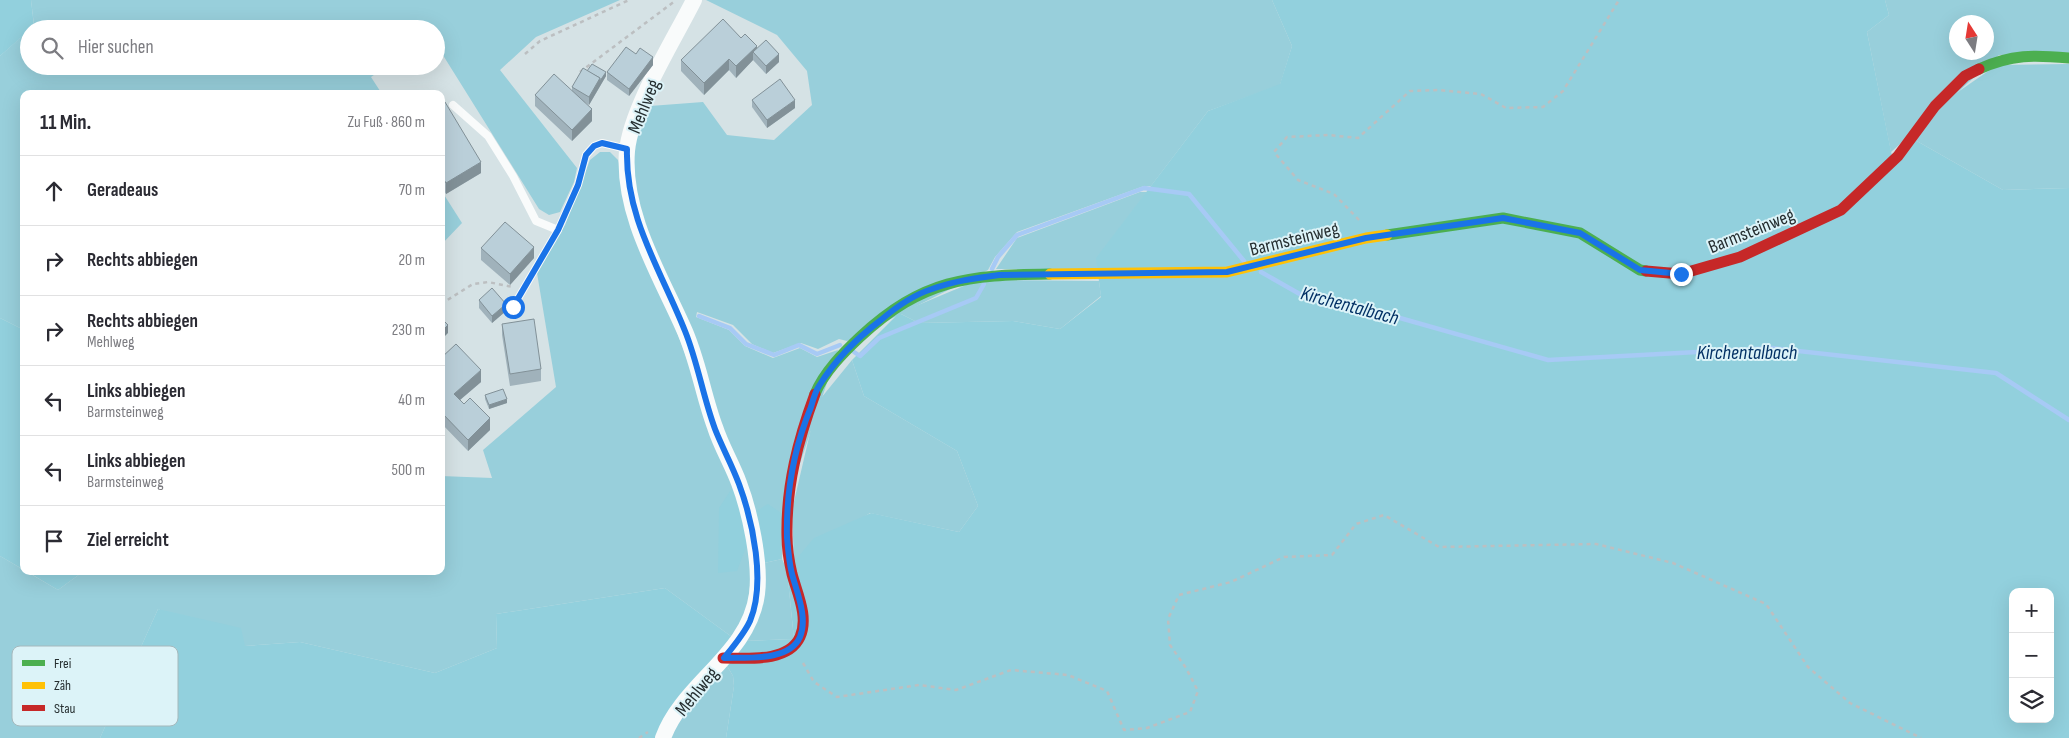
<!DOCTYPE html>
<html lang="de">
<meta charset="utf-8">
<style>
body{margin:0;font-family:"Sofia Sans Condensed",sans-serif;background:#f2f2f3;color:#2b2b33}
.controls{position:absolute;right:15px;bottom:15px;display:grid;overflow:hidden;border-radius:10px;box-shadow:0 5px 20px #0002}
.controls button{width:45px;height:45px;display:grid;place-items:center;padding:0;border:0;border-bottom:1px solid #e1e1e2;background:#fff;color:#2b2b33;font:25px sans-serif}
.compass{position:absolute;left:1949px;top:15px;width:45px;height:45px;border-radius:50%;background:#fff;box-shadow:0 5px 20px #0002;rotate:348deg}
.stop{position:absolute;width:15px;height:15px;margin:-11px;border:4px solid #1a73e8;border-radius:50%;background:#fff}
.stop.end{background:#1a73e8;border-color:#fff;box-shadow:0 1px 5px #0008}
.list{margin:0;padding:0;list-style:none}
h2{display:flex;justify-content:space-between;align-items:center;height:65px;margin:0;padding:0 20px;font-size:21px}
h2 small{font-size:16px;font-weight:400;color:#7c7c81}
.list li{display:grid;grid-template-columns:32px 1fr auto;gap:15px;align-items:center;box-sizing:border-box;height:70px;padding:0 20px;border-top:1px solid #e1e1e2}
.list b{display:block;font-size:19px;white-space:nowrap}
.list p{margin:0;font-size:16px;white-space:nowrap;color:#7c7c81}
.list em{font-size:16px;font-style:normal;color:#7c7c81}
.icon{flex:none;width:28px;height:28px;fill:none;stroke:currentColor;stroke-width:2;stroke-linecap:round;stroke-linejoin:round}
.map{position:relative;flex:none;width:2069px;height:738px;overflow:hidden}
.search{position:absolute;background:#fff;box-shadow:0 5px 20px #0002;left:20px;top:20px;width:425px;height:55px;display:flex;align-items:center;gap:12px;box-sizing:border-box;padding:0 18px;border-radius:28px;color:#7c7c81;font-size:19px}
.panel{position:absolute;background:#fff;box-shadow:0 5px 20px #0002;left:20px;top:90px;width:425px;height:485px;border-radius:10px}
.map>svg:first-child{display:block}
</style>
<div class="map">
<svg width="2069" height="738" viewBox="0 0 2069 738">
<rect width="100%" height="100%" fill="#d5e2e5"/>
<!-- green -->
<g fill="#98cfdb" fill-rule="evenodd">
<path d="M 31,0 L 620,0 L 536,37 L 500,70 L 577,168 L 574,182 L 560,212 L 549,215 L 539,209 L 436,44 L 436,29 L 31,29 L 34,25 Z"/>
<path d="M 706,0 L 1272,0 L 1292,46 L 1280,85 L 1208,111 L 1151,186 L 1144,186 L 1017,232 L 995,257 L 988,270 L 847,341 L 839,339 L 818,349 L 801,343 L 773,353 L 752,344 L 733,325 L 697,312 L 696,317 L 729,330 L 745,346 L 773,358 L 800,348 L 817,357 L 838,350 L 783,514 L 753,513 L 645,227 C 635,187 623,143 650,106 L 703,102 L 727,135 L 774,140 L 812,105 L 807,71 L 777,35 Z"/>
<path d="M 1885,0 L 2069,0 L 2069,53 L 1999,55 L 1891,152 L 1867,32 L 1889,15 ZM 1956,22 L 1986,22 L 1986,52 L 1956,52 Z"/>
<path d="M 29,30 L 29,66 L 387,66 L 371,77 L 382,94 L 24,94 L 24,330 L 0,318 L 0,56 Z"/>
<path d="M 2069,64 L 2069,188 L 2003,190 L 1915,140 L 1939,105 L 1997,65 Z"/>
<path d="M 600,152 L 610,152 L 618,160 L 659,284 L 734,485 L 748,542 L 751,576 L 747,613 L 732,637 L 665,588 L 496,614 L 497,648 L 435,673 L 300,642 L 245,646 L 158,609 L 100,738 L 0,738 L 0,556 L 58,590 L 84,571 L 441,571 L 441,476 L 492,478 L 483,450 L 556,387 L 537,273 L 565,225 L 590,160 Z"/>
<path d="M 441,190 L 462,223 L 441,245 Z"/>
<path d="M 1140,192 L 1147,192 L 1097,258 L 1098,269 L 996,269 L 1017,238 Z"/>
<path d="M 978,280 L 1099,281 L 1101,296 L 1060,329 L 1013,321 L 919,323 L 899,313 Z"/>
<path d="M 852,360 L 864,396 L 957,451 L 978,506 L 959,532 L 870,513 L 794,562 L 792,510 L 817,403 Z"/>
<path d="M 782,559 L 787,570 L 794,639 L 743,641 L 760,564 Z"/>
<path d="M 726,664 L 733,676 L 734,686 L 726,738 L 668,738 L 671,730 Z"/>
</g>
<!-- forest -->
<g fill="#92d0dd" fill-rule="evenodd">
<path d="M 0,0 L 31,0 L 34,26 L 0,56 Z"/>
<path d="M 1272,0 L 1885,0 L 1889,15 L 1867,32 L 1894,166 L 1915,140 L 2003,190 L 2069,188 L 2069,738 L 726,738 L 734,686 L 733,676 L 726,664 L 743,641 L 794,639 L 787,570 L 814,538 L 871,513 L 959,532 L 978,506 L 957,451 L 864,396 L 852,360 L 899,313 L 919,323 L 1013,321 L 1060,329 L 1101,297 L 1096,258 L 1208,111 L 1280,84 L 1292,46 ZM 2013,592 L 2050,592 L 2050,719 L 2013,719 Z"/>
<path d="M 0,318 L 24,330 L 24,570 L 0,556 Z"/>
<path d="M 734,485 L 748,542 L 737,571 L 718,573 L 719,508 Z"/>
<path d="M 768,504 L 783,514 L 782,559 L 760,564 L 753,513 Z"/>
<path d="M 26,571 L 84,571 L 58,590 Z"/>
<path d="M 665,588 L 732,637 L 655,738 L 100,738 L 158,609 L 241,628 L 245,646 L 300,642 L 435,673 L 497,648 L 496,614 Z"/>
</g>
<g fill="none" stroke-linecap="round" stroke-linejoin="round">
<!-- stream -->
<g stroke="#a7caf5" stroke-width="4.5">
<path d="M 992,269 L 998,257 L 1017,235 L 1144,188 L 1189,194 L 1244,261"/>
<path d="M 1261,272 L 1305,297 L 1400,318 L 1548,360 L 1772,348 L 1996,373 L 2069,420"/>
<path d="M 699,316 L 730,328 L 746,344 L 774,355 L 799,345 L 817,354 L 840,345"/>
<path d="M 854,352 L 860,356 L 879,338 L 976,298 L 984,284"/>
</g>
<!-- path -->
<g stroke="#bcbfc1" stroke-width="2.5" stroke-dasharray="4 4" stroke-linecap="butt">
<path d="M 525,54 L 540,41 L 629,0"/>
<path d="M 580,72 L 675,1"/>
<path d="M 1359,220 L 1334,194 L 1298,180 L 1274,152 L 1287,137 L 1328,135 L 1358,138 L 1410,91 L 1438,90 L 1481,94 L 1506,108 L 1543,107 L 1563,91 L 1619,0"/>
<path d="M 441,304 L 473,284 L 488,282 L 513,287"/>
<path d="M 803,663 L 814,682 L 837,697 L 919,685 L 956,690 L 1011,670 L 1068,675 L 1107,691 L 1124,730 L 1147,728 L 1190,712 L 1198,691 L 1186,668 L 1170,645 L 1168,619 L 1179,595 L 1231,582 L 1284,557 L 1332,555 L 1356,524 L 1384,515 L 1439,547 L 1596,544 L 1673,563 L 1766,604 L 1808,667 L 1850,703 L 1921,738"/>
<path d="M 639,738 L 648,732"/>
</g>
<!-- lane -->
<g stroke="#f9fbfb" stroke-width="8">
<path d="M 453,105 L 488,136 L 513,176 L 536,221 L 558,230"/>
<path d="M 513,307 L 558,230 L 578,185 L 586,155 L 594,146 L 602,143 L 627,149"/>
</g>
<!-- street -->
<path stroke="#f9fbfb" stroke-width="16" d="M 663,738 C 683,683 749,655 757,594 C 761,563 750,512 739,483 C 732,464 721,446 715,427 C 703,395 698,359 683,327 C 659,273 622,213 627,151 C 631,108 674,40 694,0"/>
<!-- fast -->
<g stroke="#4caf50" stroke-width="11">
<path d="M 1979,69 C 2012,54 2034,55 2069,58"/>
<path d="M 1387,235 L 1503,218 L 1580,233 L 1640,270 L 1646,271"/>
<path d="M 815,394 C 824,372 843,353 860,337 C 923,279 967,275 1050,274"/>
</g>
<!-- slow -->
<path stroke="#ffc107" stroke-width="11" d="M 1050,274 L 1227,272 L 1366,238 L 1387,235"/>
<!-- jam -->
<g stroke="#c62828" stroke-width="11">
<path d="M 1646,271 L 1681,274 L 1740,257 L 1841,210 L 1898,156 L 1935,106 L 1965,76 L 1979,69"/>
<path d="M 723,658 C 746,658 788,663 800,637 C 809,617 797,593 792,574 C 789,561 787,548 787,536 C 786,486 798,440 815,394"/>
</g>
</g>
<!-- wall -->
<g fill="#a0b2bb">
<path d="M 741,38 L 757,49 L 779,62 L 766,74 L 753,60 L 736,78 L 729,70 L 704,95 L 681,71 L 681,60 Z"/>
<path d="M 636,54 L 653,65 L 629,96 L 607,80 L 607,72 Z"/>
<path d="M 587,71 L 606,76 L 589,105 L 584,102 L 592,121 L 572,141 L 535,106 L 535,95 L 572,91 L 572,87 Z"/>
<path d="M 752,100 L 795,108 L 767,128 L 752,107 Z"/>
<path d="M 441,104 L 481,173 L 446,194 L 441,186 Z"/>
<path d="M 481,248 L 534,258 L 510,285 L 481,260 Z"/>
<path d="M 479,300 L 506,311 L 492,323 L 479,308 Z"/>
<path d="M 502,324 L 541,369 L 541,381 L 510,386 L 502,335 Z"/>
<path d="M 441,358 L 481,382 L 460,400 L 490,430 L 468,451 L 441,423 Z"/>
<path d="M 485,395 L 507,403 L 489,409 L 485,399 Z"/>
</g>
<!-- shaded-wall -->
<g fill="#829198">
<path d="M 757,46 L 757,56 L 753,52 L 753,60 L 736,78 L 736,66 Z"/>
<path d="M 779,54 L 779,62 L 766,74 L 766,66 Z"/>
<path d="M 653,57 L 653,65 L 629,96 L 629,89 Z"/>
<path d="M 729,59 L 729,70 L 704,95 L 704,83 Z"/>
<path d="M 606,72 L 606,76 L 589,105 L 589,97 L 600,78 Z"/>
<path d="M 795,100 L 795,108 L 767,128 L 767,120 Z"/>
<path d="M 592,109 L 592,121 L 572,141 L 572,130 Z"/>
<path d="M 481,162 L 481,173 L 446,194 L 446,183 Z"/>
<path d="M 534,247 L 534,258 L 510,285 L 510,274 Z"/>
<path d="M 506,304 L 506,311 L 492,323 L 492,316 Z"/>
<path d="M 448,325 L 448,333 L 441,340 L 441,332 Z"/>
<path d="M 481,370 L 481,382 L 454,405 L 454,394 Z"/>
<path d="M 507,399 L 507,403 L 489,409 L 489,405 Z"/>
<path d="M 490,418 L 490,430 L 468,451 L 468,440 Z"/>
</g>
<!-- building -->
<g fill="#bacfd9" stroke="#829198">
<path d="M 723,19 L 741,38 L 745,34 L 757,46 L 736,66 L 729,59 L 704,83 L 681,60 Z"/>
<path d="M 766,40 L 779,54 L 766,66 L 753,52 Z"/>
<path d="M 626,47 L 636,54 L 640,48 L 653,57 L 629,89 L 607,72 Z"/>
<path d="M 592,64 L 606,72 L 600,81 L 600,78 L 587,71 Z"/>
<path d="M 583,68 L 600,78 L 589,97 L 572,87 Z"/>
<path d="M 554,74 L 592,109 L 572,130 L 535,95 Z"/>
<path d="M 780,79 L 795,100 L 767,120 L 752,100 Z"/>
<path d="M 445,102 L 481,162 L 446,183 L 441,175 L 441,104 Z"/>
<path d="M 505,222 L 534,247 L 510,274 L 481,248 Z"/>
<path d="M 492,288 L 506,304 L 492,316 L 479,300 Z"/>
<path d="M 441,318 L 448,325 L 441,332 Z"/>
<path d="M 534,319 L 541,369 L 510,374 L 502,324 Z"/>
<path d="M 456,344 L 481,370 L 454,394 L 464,404 L 470,398 L 490,418 L 468,440 L 441,412 L 441,358 Z"/>
<path d="M 503,389 L 507,399 L 489,405 L 485,395 Z"/>
</g>
<g fill="none" stroke-linecap="round" stroke-linejoin="round">
<!-- route -->
<path stroke="#1a73e8" stroke-width="6" d="M 513,307 L 558,230 L 578,185 L 586,155 L 594,146 L 602,143 L 627,149 C 625,218 661,270 685,331 C 698,363 703,397 715,429 C 722,447 732,465 739,484 C 753,522 766,583 750,621 C 744,634 733,647 724,658 C 746,657 789,662 800,637 C 808,618 797,593 792,574 C 789,562 788,549 787,537 C 786,492 794,448 811,407 C 813,400 815,392 819,386 C 835,360 857,338 881,320 C 896,307 913,295 932,289 C 954,281 976,278 999,275 L 1227,272 L 1366,238 L 1503,218 L 1580,233 L 1640,270 L 1681,274"/>
</g>
<g text-anchor="middle" stroke-width="4" stroke-linejoin="round" paint-order="stroke">
<!-- street labels -->
<g font-size="19" fill="#252e30" stroke="#dcf3f8">
<text transform="translate(643 106) rotate(-68)" y="7">Mehlweg</text>
<text transform="translate(1751 230) rotate(-22)" y="7">Barmsteinweg</text>
<text transform="translate(1294 238) rotate(-14)" y="7">Barmsteinweg</text>
<text transform="translate(696 691) rotate(-51)" y="7">Mehlweg</text>
</g>
<!-- water labels -->
<g font-size="20" font-style="italic" fill="#023064" stroke="#dcf3f8">
<text transform="translate(1350 305) rotate(15)" y="7">Kirchentalbach</text>
<text x="1747" y="359">Kirchentalbach</text>
</g>
</g>
<!-- legend -->
<rect x="12" y="646" width="166" height="80" rx="8" fill="#dcf3f8" stroke="#a5b8bc" stroke-width="1"/>
<rect x="22" y="660" width="23" height="6" fill="#4caf50"/>
<rect x="22" y="682" width="23" height="7" fill="#ffc107"/>
<rect x="22" y="705" width="23" height="6" fill="#c62828"/>
<g font-size="14" fill="#252e30">
<text x="54" y="668">Frei</text>
<text x="54" y="690">Zäh</text>
<text x="54" y="713">Stau</text>
</g>
</svg>
<div class="controls">
<button>+</button>
<button>−</button>
<button><svg class="icon" aria-label="layers" viewBox="0 0 24 24"><path d="M12 4l9 5-9 5-9-5zM3 14l9 5 9-5"/></svg></button>
</div>
<svg class="compass" viewBox="-18 -18 36 36"><path d="M0-13l5 13h-10z" fill="#e53935"/><path d="M0 13l5-13h-10z" fill="#7c7c81"/></svg>
<div class="stop" style="left:513px;top:307px"></div>
<div class="stop end" style="left:1681px;top:274px"></div>
<div class="search"><svg class="icon" aria-label="search" viewBox="0 0 24 24"><circle cx="10" cy="10" r="6"/><path d="M15 15l6 6"/></svg>Hier suchen</div>
<section class="panel">
<h2>11 Min.<small>Zu Fuß · 860 m</small></h2>
<ul class="list">
<li><svg class="icon" aria-label="ahead" viewBox="0 0 24 24"><path d="M12 20V5M6 11l6-6 6 6"/></svg><div><b>Geradeaus</b></div><em>70 m</em></li>
<li><svg class="icon" aria-label="right" viewBox="0 0 24 24"><path d="M7 20v-9h11M14 6l5 5-5 5"/></svg><div><b>Rechts abbiegen</b></div><em>20 m</em></li>
<li><svg class="icon" aria-label="right" viewBox="0 0 24 24"><path d="M7 20v-9h11M14 6l5 5-5 5"/></svg><div><b>Rechts abbiegen</b><p>Mehlweg</p></div><em>230 m</em></li>
<li><svg class="icon" aria-label="left" viewBox="0 0 24 24"><path d="M17 20v-9H6M10 6l-5 5 5 5"/></svg><div><b>Links abbiegen</b><p>Barmsteinweg</p></div><em>40 m</em></li>
<li><svg class="icon" aria-label="left" viewBox="0 0 24 24"><path d="M17 20v-9H6M10 6l-5 5 5 5"/></svg><div><b>Links abbiegen</b><p>Barmsteinweg</p></div><em>500 m</em></li>
<li><svg class="icon" aria-label="arrive" viewBox="0 0 24 24"><path d="M6 21V4h12l-3 4 3 4H6"/></svg><div><b>Ziel erreicht</b></div></li>
</ul>
</section>
</div>
